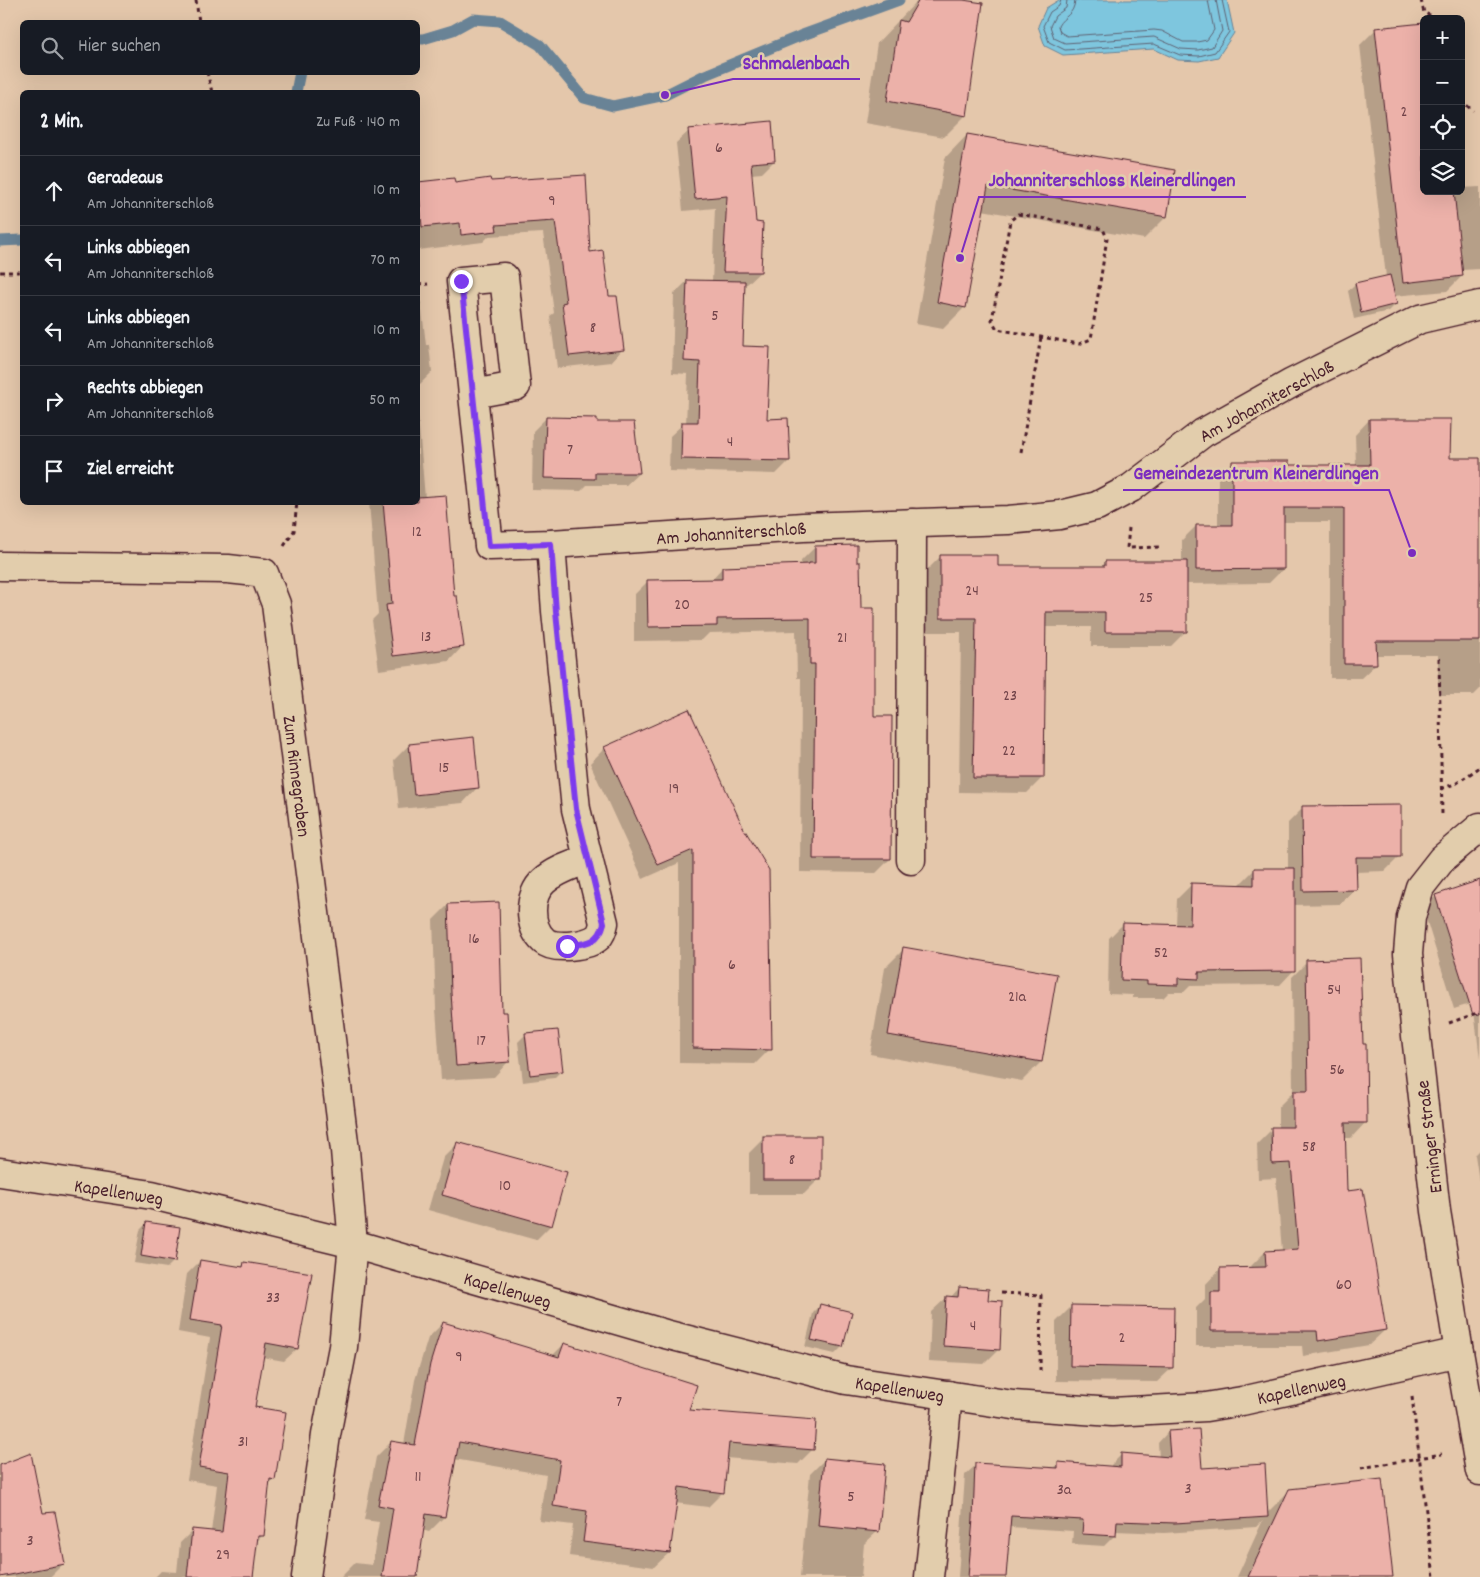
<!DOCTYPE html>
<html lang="de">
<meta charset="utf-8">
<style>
body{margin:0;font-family:Dekko,sans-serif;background:#242831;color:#f1f3f6}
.controls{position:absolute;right:15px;top:15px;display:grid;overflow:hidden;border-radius:8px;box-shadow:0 5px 20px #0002}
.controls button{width:45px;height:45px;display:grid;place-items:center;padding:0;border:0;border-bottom:1px solid #363941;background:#171b24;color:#f1f3f6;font:25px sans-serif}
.stop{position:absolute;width:15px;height:15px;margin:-11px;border:4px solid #7c3aed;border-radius:50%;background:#fff}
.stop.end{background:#7c3aed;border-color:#fff;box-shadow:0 1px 5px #0008}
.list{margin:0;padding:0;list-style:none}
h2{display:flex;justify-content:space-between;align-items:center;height:65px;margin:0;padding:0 20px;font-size:21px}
h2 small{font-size:16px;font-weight:400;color:#9ea1a6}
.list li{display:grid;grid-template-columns:32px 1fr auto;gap:15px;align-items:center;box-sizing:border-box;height:70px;padding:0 20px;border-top:1px solid #363941}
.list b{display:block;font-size:19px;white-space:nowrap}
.list p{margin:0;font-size:16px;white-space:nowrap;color:#9ea1a6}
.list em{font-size:16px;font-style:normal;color:#9ea1a6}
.icon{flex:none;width:28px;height:28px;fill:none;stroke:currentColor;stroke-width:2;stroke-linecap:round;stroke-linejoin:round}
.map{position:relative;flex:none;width:1480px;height:1577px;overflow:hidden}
.search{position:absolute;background:#171b24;box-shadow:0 5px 20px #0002;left:20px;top:20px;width:400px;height:55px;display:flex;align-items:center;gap:12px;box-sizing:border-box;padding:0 18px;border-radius:8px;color:#9ea1a6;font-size:19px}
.panel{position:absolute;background:#171b24;box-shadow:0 5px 20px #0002;left:20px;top:90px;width:400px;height:415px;border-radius:8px}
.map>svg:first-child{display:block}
</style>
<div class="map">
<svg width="1480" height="1577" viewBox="0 0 1480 1577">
<rect width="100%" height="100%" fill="#e4c7ab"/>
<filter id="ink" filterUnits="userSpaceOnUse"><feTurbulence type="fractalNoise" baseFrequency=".02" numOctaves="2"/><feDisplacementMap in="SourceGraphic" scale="10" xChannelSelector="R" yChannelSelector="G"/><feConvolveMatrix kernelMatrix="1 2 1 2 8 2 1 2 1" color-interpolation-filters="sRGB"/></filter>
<g filter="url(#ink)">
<!-- water -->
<path fill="#7ec6de" stroke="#698396" d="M 1059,0 L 1227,0 L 1234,33 L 1218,57 L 1199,61 L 1178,60 L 1154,49 L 1063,55 L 1045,46 L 1038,26 L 1046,8 Z"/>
<!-- shadow -->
<g fill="#0003">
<path d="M 918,0 L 955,0 L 966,115 L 944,137 L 865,123 L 877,43 Z"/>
<path d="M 1375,30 L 1424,191 L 1461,191 L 1461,188 L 1480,187 L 1480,269 L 1462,270 L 1462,276 L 1447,291 L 1394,296 L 1396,304 L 1389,311 L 1354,319 L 1348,291 L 1355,284 L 1386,277 L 1360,45 Z"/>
<path d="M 689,131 L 774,161 L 762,173 L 751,174 L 760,272 L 747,284 L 744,284 L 741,347 L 766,421 L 787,420 L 789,461 L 776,474 L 669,471 L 670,436 L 683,424 L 686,424 L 688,374 L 672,373 L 674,294 L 687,281 L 712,282 L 715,208 L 683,211 L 676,143 Z"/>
<path d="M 967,135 L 1166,217 L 1144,239 L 982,210 L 965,307 L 943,329 L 916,324 L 945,158 Z"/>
<path d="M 584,176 L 589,253 L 608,298 L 623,349 L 611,362 L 557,368 L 550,316 L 554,313 L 543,233 L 489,236 L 483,242 L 418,250 L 418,183 L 453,180 L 454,184 Z"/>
<path d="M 418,302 L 421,302 L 426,345 L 429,345 L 432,372 L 420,384 L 418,384 Z"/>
<path d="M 418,415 L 425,498 L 453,598 L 462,647 L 449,661 L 379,670 L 372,620 L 378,614 L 369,502 L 418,502 Z"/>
<path d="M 546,418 L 595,424 L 639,473 L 626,485 L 587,485 L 581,491 L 532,490 L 533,431 Z"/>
<path d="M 1369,420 L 1449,459 L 1480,459 L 1480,689 L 1474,695 L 1438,695 L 1438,655 L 1375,655 L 1376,664 L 1361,678 L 1330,678 L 1330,522 L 1283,522 L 1283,569 L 1269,583 L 1186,584 L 1186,631 L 1171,646 L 1091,646 L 1091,627 L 1045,627 L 1042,778 L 1027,793 L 959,792 L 961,632 L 926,632 L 926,571 L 941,556 L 996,567 L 1101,567 L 1106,562 L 1182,562 L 1182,540 L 1196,526 L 1218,526 L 1218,476 L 1232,462 L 1287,467 L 1356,467 L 1355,435 Z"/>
<path d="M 815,547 L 873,717 L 890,859 L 876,873 L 800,872 L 801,678 L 797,678 L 796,631 L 709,633 L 702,640 L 634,641 L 634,595 L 648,581 L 710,581 L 722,568 L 801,565 L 801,561 Z"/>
<path d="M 688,710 L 770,1049 L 755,1064 L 679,1063 L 679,863 L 643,879 L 590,763 L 605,748 Z"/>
<path d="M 409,745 L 477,788 L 463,803 L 399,809 L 394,760 Z"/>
<path d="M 1303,808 L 1400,856 L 1385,871 L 1355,872 L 1355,889 L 1340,904 L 1294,905 L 1294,970 L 1280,985 L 1190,986 L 1184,992 L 1169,992 L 1163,998 L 1133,998 L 1133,995 L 1108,994 L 1109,938 L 1123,924 L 1176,925 L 1177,899 L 1191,885 L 1240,886 L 1240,884 L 1254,870 L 1288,870 L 1288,823 Z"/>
<path d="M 1480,891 L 1480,1059 L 1473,1003 L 1454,1009 L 1423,909 L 1436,896 Z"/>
<path d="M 448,905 L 501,1014 L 508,1062 L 494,1077 L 441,1080 L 436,1009 L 433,920 Z"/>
<path d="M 904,949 L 1041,1062 L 1022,1081 L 870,1054 L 885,968 Z"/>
<path d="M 1307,962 L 1366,1122 L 1351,1138 L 1344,1138 L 1345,1192 L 1385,1330 L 1369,1345 L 1303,1356 L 1302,1346 L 1196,1346 L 1196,1308 L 1205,1299 L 1205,1285 L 1220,1269 L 1250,1269 L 1250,1267 L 1265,1252 L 1282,1251 L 1276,1178 L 1258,1179 L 1257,1144 L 1272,1129 L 1278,1128 L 1278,1107 L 1293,1092 L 1292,977 Z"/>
<path d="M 525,1035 L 561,1071 L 554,1078 L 523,1082 L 518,1042 Z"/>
<path d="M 764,1138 L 819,1179 L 804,1194 L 749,1194 L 749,1153 Z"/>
<path d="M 458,1143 L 551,1225 L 536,1240 L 428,1210 L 443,1158 Z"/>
<path d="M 1480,1150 L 1480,1188 L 1475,1155 Z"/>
<path d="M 147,1223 L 174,1261 L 167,1268 L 134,1263 L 140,1230 Z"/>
<path d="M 200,1261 L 240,1268 L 245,1263 L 297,1349 L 284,1361 L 262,1357 L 254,1408 L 274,1479 L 268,1485 L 262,1536 L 256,1542 L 252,1577 L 155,1577 L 161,1571 L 177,1572 L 180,1543 L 193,1530 L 211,1532 L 217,1485 L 187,1480 L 210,1338 L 178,1332 L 187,1274 Z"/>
<path d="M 959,1288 L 987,1301 L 999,1349 L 984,1364 L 929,1361 L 931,1312 L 946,1298 L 950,1298 Z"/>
<path d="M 821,1305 L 842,1347 L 835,1354 L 805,1347 L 813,1313 Z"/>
<path d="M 1071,1307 L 1172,1368 L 1157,1382 L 1056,1381 L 1056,1322 Z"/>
<path d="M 443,1323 L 552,1356 L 564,1344 L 687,1411 L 813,1449 L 798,1464 L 726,1458 L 723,1492 L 708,1507 L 675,1503 L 669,1553 L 654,1567 L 569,1556 L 573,1525 L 539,1521 L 546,1475 L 454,1459 L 444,1517 L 429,1532 L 422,1530 L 416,1577 L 341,1577 L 355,1563 L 372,1565 L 379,1522 L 364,1520 L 376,1457 L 391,1442 L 404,1444 L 415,1380 L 428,1338 Z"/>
<path d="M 1168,1432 L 1201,1470 L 1267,1513 L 1290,1490 L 1392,1577 L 1237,1577 L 1263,1520 L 1256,1527 L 1164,1533 L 1115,1531 L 1115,1535 L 1104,1546 L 1072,1544 L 1073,1531 L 1009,1527 L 1005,1577 L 958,1577 L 965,1475 L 976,1465 L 1053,1469 L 1059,1463 L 1111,1468 L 1111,1465 L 1121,1455 L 1159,1458 L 1158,1443 Z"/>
<path d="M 825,1459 L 878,1531 L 864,1544 L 861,1577 L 800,1577 L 810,1474 Z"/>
<path d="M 0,1466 L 43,1515 L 63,1564 L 50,1577 L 0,1577 Z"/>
</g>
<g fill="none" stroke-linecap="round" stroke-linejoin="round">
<!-- shore -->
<g stroke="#5f6273" stroke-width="1">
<path d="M 1061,0 L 1059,6 L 1050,12 L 1043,26 L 1049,42 L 1065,50 L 1154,44 L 1180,55 L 1199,56 L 1215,52 L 1229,32 L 1222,0"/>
<path d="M 1067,0 L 1066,8 L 1055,16 L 1050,26 L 1054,38 L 1065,43 L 1154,37 L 1181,49 L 1198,50 L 1212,47 L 1222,31 L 1216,0"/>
<path d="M 1075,0 C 1074,16 1064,15 1058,26 L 1060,32 L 1067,36 L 1154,30 L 1162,31 L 1183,42 L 1197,42 L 1207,40 L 1214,30 L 1208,0"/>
</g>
<!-- stream -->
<g stroke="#698396" stroke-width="11">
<path d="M 418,39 L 423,39 L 453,30 L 473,19 L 500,21 L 540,45 L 584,98 L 613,106 L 665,95 L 705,75 L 800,36 L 899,0"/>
<path d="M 296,92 L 300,72"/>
<path d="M 0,241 L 22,240"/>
</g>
</g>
<!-- building -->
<g fill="#ecb1a9" stroke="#4a1f2b">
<path d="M 919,0 L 963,0 L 983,3 L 967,116 L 887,101 L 899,20 L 906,22 Z"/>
<path d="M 1424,23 L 1424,191 L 1454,191 L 1463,276 L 1403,283 L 1375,28 Z"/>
<path d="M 772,121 L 775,161 L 751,163 L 756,222 L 763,223 L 761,272 L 723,272 L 727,196 L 695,199 L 688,129 Z"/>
<path d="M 967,134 L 1175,170 L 1167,217 L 988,186 L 966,308 L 937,302 Z"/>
<path d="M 586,175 L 590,252 L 603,250 L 609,296 L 617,296 L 624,350 L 569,356 L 562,303 L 566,302 L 555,221 L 496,225 L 497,231 L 461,235 L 460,223 L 422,227 L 418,182 L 454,178 L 455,183 L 490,178 L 491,181 Z"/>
<path d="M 1390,275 L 1397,304 L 1361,313 L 1355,283 Z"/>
<path d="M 687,280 L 745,281 L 743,346 L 770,347 L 767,419 L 788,418 L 790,461 L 681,459 L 682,422 L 698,422 L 700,362 L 684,361 Z"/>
<path d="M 546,417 L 597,418 L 597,422 L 634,422 L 640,473 L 595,473 L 595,479 L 544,478 Z"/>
<path d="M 1369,419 L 1451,419 L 1450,458 L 1480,458 L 1480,641 L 1376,641 L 1377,664 L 1344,664 L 1344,508 L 1284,508 L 1284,569 L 1196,570 L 1196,525 L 1232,525 L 1232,461 L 1289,461 L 1289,465 L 1370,465 Z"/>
<path d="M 446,495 L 454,596 L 457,596 L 464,647 L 393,656 L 386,605 L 392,604 L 383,502 L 418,502 L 418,497 Z"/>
<path d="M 857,545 L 857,562 L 860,562 L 861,608 L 874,608 L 874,716 L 892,716 L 891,859 L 813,859 L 815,664 L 810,664 L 810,618 L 717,619 L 717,626 L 648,627 L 647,580 L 722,579 L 722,567 L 809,564 L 809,563 L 815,563 L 815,546 Z"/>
<path d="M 940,555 L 998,555 L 998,566 L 1105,566 L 1105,561 L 1187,561 L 1187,632 L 1105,632 L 1105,612 L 1046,612 L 1044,778 L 973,778 L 976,618 L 940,618 Z"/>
<path d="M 689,709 L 743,827 L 769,870 L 772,1050 L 693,1048 L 693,850 L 658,865 L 604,747 Z"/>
<path d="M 474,737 L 479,788 L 414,795 L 409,744 Z"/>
<path d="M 1401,805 L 1401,857 L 1356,857 L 1357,890 L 1303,891 L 1302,806 Z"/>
<path d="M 1254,868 L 1295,868 L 1295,971 L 1199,972 L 1199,979 L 1178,978 L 1178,985 L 1147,984 L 1147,981 L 1121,980 L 1123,923 L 1190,925 L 1191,883 L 1254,885 Z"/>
<path d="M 1480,880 L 1480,1014 L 1473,1015 L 1435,895 Z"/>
<path d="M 499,902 L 502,1012 L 507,1012 L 510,1062 L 456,1066 L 451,993 L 448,904 Z"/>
<path d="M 903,947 L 1057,974 L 1042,1062 L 888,1035 Z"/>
<path d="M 1360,958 L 1363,1044 L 1366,1044 L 1367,1123 L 1345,1123 L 1347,1191 L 1363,1189 L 1386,1330 L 1318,1341 L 1317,1331 L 1211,1331 L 1211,1292 L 1220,1292 L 1220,1268 L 1266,1267 L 1265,1251 L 1298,1249 L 1291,1163 L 1272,1164 L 1271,1127 L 1293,1127 L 1293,1091 L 1308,1091 L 1306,960 Z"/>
<path d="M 558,1030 L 563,1071 L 530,1075 L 525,1033 Z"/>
<rect x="763" y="1136" width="58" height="44"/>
<path d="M 457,1142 L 567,1172 L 552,1226 L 442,1195 Z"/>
<path d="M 146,1222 L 180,1227 L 175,1262 L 141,1256 Z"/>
<path d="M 200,1260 L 243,1267 L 244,1262 L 312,1273 L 298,1349 L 266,1343 L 255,1407 L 286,1412 L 275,1480 L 270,1479 L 264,1536 L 258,1536 L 253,1577 L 187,1577 L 192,1529 L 222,1532 L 229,1472 L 199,1467 L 222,1325 L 190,1320 Z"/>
<path d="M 959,1287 L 989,1289 L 988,1300 L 1002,1301 L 1000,1350 L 943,1346 L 946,1296 L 958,1297 Z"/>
<path d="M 820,1304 L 852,1312 L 843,1347 L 811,1340 Z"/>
<path d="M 1071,1305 L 1174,1307 L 1173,1368 L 1070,1366 Z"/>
<path d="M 443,1322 L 559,1357 L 564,1343 L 697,1385 L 689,1410 L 816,1420 L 814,1450 L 729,1443 L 724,1493 L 679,1487 L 670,1553 L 583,1542 L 587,1511 L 553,1506 L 560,1460 L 459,1442 L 445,1517 L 426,1514 L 417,1577 L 382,1577 L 393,1508 L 378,1505 L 391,1441 L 415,1445 L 430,1364 Z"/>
<path d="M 1199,1429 L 1202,1468 L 1265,1464 L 1268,1517 L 1175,1523 L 1117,1521 L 1116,1536 L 1082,1534 L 1083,1520 L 1011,1516 L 1006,1577 L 968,1577 L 973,1519 L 975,1463 L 1058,1468 L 1058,1462 L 1121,1467 L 1121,1453 L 1170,1457 L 1168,1431 Z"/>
<path d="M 31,1453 L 43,1513 L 55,1512 L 65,1564 L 0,1577 L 0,1465 Z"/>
<path d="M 824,1458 L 885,1464 L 879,1532 L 818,1526 Z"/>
<path d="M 1382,1479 L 1393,1577 L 1248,1577 L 1289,1489 Z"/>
</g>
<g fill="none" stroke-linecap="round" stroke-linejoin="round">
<!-- minor casing -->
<g stroke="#4a1f2b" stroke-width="31">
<g id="minor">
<path d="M 473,394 L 516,386 L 504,277 L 461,281 L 489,546 L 551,544 L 803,527 L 1008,520 L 1060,515 L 1097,506 L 1131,488 L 1203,433 L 1292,383 L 1420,319 L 1480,305"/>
<path d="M 551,544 L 556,611 L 576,809 L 604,923 C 603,928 602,933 598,937 C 588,946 554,950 544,941 C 528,926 528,895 544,881 C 556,870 573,865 588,859"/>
<path d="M 0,566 L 228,569 L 264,573 L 276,604 L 345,1150 L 353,1244 L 343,1347 L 326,1435 L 306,1577"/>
<path d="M 1480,827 L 1442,859 L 1420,887 L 1411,917 L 1408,954 L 1416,1036 L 1436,1211 L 1459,1352 L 1480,1471"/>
<path d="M 911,860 L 912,523"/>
<path d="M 0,1172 L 152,1195 L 353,1244 L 665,1334 L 846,1380 L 1013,1405 L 1112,1412 L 1206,1407 L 1242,1401 L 1459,1352"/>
<path d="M 929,1577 L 942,1457 L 948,1395"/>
</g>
</g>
<!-- path -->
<g stroke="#4a1f2b" stroke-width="3" stroke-dasharray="4 4" stroke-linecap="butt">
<path d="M 196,0 L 199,22"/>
<path d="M 1421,0 L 1424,13 L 1441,19"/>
<path d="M 207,72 L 212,92"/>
<path d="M 1461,100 L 1473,111"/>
<path d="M 1018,214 L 1103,229 L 1107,238 L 1091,339 L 1079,344 L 997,329 L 992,320 L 1010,221 Z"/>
<path d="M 0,272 L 22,272"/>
<path d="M 418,285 L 428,284"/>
<path d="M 1021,452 L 1041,337"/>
<path d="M 1129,528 L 1127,548 L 1161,547"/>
<path d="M 284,546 L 294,531 L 297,502"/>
<path d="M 1439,658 L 1442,815"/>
<path d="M 1441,789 L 1457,783 L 1480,767"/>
<path d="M 1449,1023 L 1480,1012"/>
<path d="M 1001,1293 L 1041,1295 L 1040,1372"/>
<path d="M 1412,1397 L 1434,1577"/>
<path d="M 1361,1468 L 1442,1454"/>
</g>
<!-- minor -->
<use href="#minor" stroke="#e2cdac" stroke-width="28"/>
</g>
</g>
<g fill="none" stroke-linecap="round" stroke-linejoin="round" filter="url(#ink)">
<!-- route -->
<path stroke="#7c3aed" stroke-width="6" d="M 461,281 L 489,546 L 551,544 L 556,612 L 576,809 L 604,923 C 599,944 585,943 567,946"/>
</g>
<g text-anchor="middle" stroke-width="5" stroke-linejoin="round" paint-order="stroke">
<!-- number labels -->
<g font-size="16" fill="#72444a">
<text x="1404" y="116">2</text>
<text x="719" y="152">6</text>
<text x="552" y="205">9</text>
<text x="715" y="320">5</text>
<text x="593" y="332">8</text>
<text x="730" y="446">4</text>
<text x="570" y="454">7</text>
<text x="417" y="536">12</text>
<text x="972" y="595">24</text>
<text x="1146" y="602">25</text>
<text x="682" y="609">20</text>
<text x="426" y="641">13</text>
<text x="842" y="642">21</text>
<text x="1010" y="700">23</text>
<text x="1009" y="755">22</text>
<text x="444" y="772">15</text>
<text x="674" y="793">19</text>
<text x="474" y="943">16</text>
<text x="1161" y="957">52</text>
<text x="732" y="969">6</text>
<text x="1334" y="994">54</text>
<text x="1017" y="1001">21a</text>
<text x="481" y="1045">17</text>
<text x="1337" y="1074">56</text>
<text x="1309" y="1151">58</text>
<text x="792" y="1164">8</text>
<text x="505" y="1190">10</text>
<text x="1344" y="1289">60</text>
<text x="273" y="1302">33</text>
<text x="973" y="1330">4</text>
<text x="1122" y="1342">2</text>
<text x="459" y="1361">9</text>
<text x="619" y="1406">7</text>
<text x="243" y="1446">31</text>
<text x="418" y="1481">11</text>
<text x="1188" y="1493">3</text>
<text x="1064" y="1494">3a</text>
<text x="851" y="1501">5</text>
<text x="30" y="1545">3</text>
<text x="223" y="1559">29</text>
</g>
<!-- street labels -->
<g font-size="19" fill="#4a1f2b" stroke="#e2cdac">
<text transform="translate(1266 400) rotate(-29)" y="7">Am Johanniterschloß</text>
<text transform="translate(731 532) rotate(-4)" y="7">Am Johanniterschloß</text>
<text transform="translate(298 776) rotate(83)" y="7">Zum Rinnegraben</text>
<text transform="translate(1428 1137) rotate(-97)" y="7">Erninger Straße</text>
<text transform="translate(119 1191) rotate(9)" y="7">Kapellenweg</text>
<text transform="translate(508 1289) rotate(16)" y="7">Kapellenweg</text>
<text transform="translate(900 1388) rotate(9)" y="7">Kapellenweg</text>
<text transform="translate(1301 1388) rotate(-12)" y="7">Kapellenweg</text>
</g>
</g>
<!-- callouts -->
<path fill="none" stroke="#7b2cbf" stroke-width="2" d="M665 95L733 79H860M960 258L979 197H1246M1412 553L1389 490H1123"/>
<g fill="#7b2cbf" stroke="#e2cdac" stroke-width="2">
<circle cx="665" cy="95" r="5"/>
<circle cx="960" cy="258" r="5"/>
<circle cx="1412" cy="553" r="5"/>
</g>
<g font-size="20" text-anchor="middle" font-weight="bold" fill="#7b2cbf" stroke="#e2cdac" stroke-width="5" stroke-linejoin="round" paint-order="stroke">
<text x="796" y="69">Schmalenbach</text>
<text x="1112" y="186">Johanniterschloss Kleinerdlingen</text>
<text x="1256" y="479">Gemeindezentrum Kleinerdlingen</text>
</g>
</svg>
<div class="controls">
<button>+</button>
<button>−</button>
<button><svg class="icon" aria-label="locate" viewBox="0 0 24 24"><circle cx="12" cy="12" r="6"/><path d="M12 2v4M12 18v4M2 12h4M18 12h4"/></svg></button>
<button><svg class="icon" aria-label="layers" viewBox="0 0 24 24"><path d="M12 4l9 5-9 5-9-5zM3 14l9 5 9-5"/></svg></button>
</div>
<div class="stop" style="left:567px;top:946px"></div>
<div class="stop end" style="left:461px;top:281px"></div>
<div class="search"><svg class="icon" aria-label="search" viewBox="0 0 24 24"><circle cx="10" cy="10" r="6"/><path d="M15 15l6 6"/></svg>Hier suchen</div>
<section class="panel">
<h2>2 Min.<small>Zu Fuß · 140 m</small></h2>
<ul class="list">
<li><svg class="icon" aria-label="ahead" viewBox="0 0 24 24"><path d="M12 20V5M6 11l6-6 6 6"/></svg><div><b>Geradeaus</b><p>Am Johanniterschloß</p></div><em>10 m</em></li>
<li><svg class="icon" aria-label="left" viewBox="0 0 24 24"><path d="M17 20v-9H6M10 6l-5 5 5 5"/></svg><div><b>Links abbiegen</b><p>Am Johanniterschloß</p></div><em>70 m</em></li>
<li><svg class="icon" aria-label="left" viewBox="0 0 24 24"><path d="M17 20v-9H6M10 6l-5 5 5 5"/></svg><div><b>Links abbiegen</b><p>Am Johanniterschloß</p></div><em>10 m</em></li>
<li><svg class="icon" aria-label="right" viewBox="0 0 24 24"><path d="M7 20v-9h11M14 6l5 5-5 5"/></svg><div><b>Rechts abbiegen</b><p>Am Johanniterschloß</p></div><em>50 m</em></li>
<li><svg class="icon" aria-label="arrive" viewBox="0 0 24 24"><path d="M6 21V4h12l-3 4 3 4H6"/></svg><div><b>Ziel erreicht</b></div></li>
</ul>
</section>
</div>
